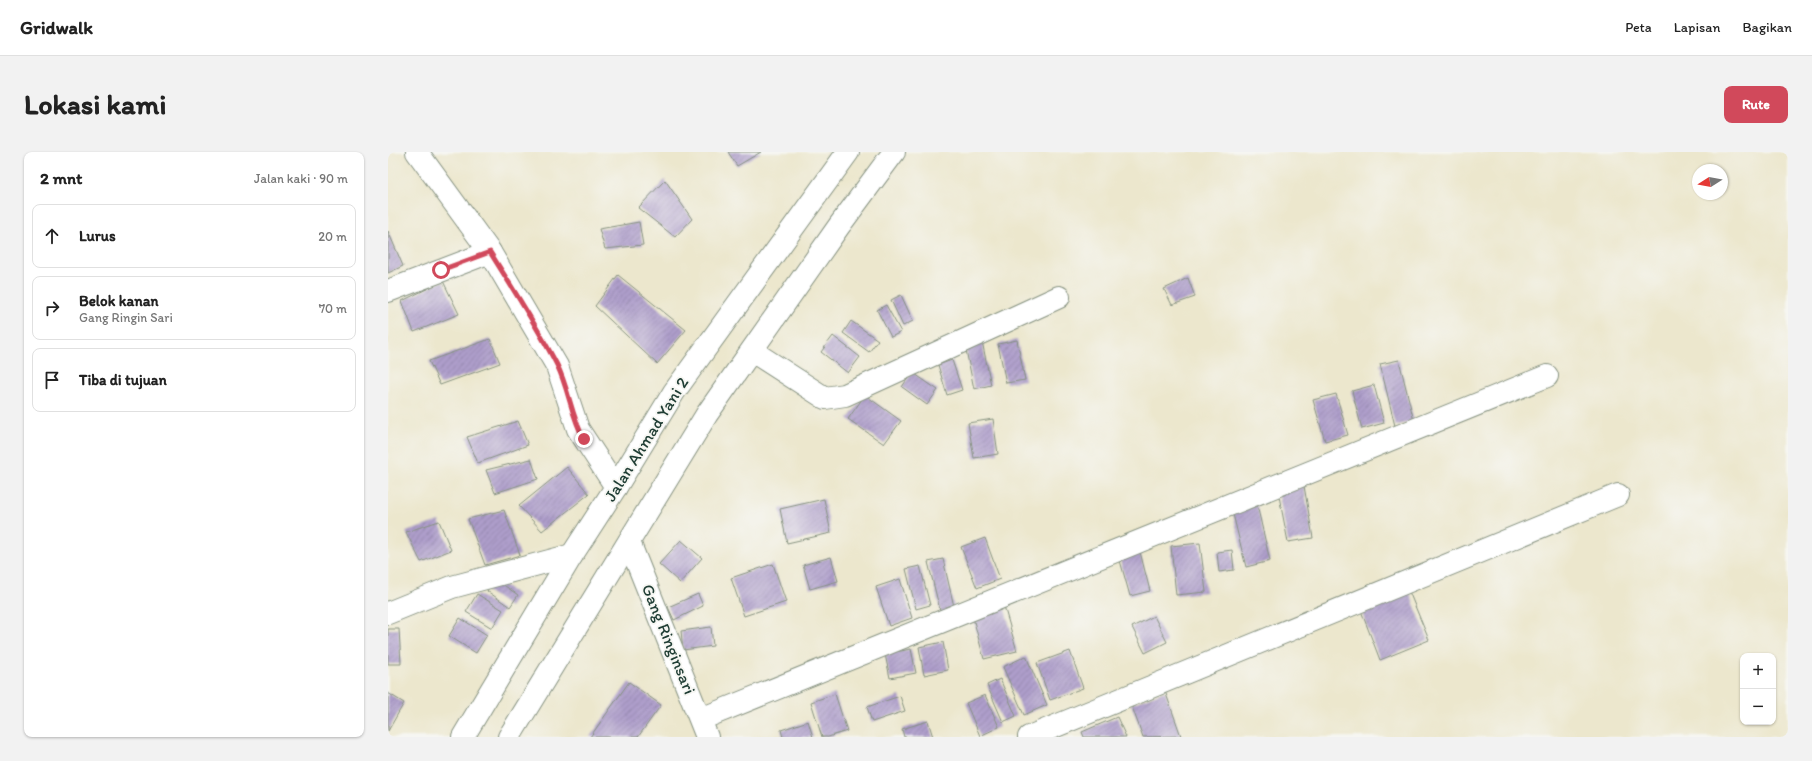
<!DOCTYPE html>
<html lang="id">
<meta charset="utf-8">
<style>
body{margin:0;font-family:Itim,sans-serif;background:#f2f2f2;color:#222}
.controls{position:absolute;right:12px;bottom:12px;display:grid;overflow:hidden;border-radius:8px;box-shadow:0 1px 3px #0004}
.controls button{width:36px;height:36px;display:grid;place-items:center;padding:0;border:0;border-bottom:1px solid #e0e0e0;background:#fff;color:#222;font:20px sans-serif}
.compass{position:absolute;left:1304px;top:12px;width:36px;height:36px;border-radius:50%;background:#fff;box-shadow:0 1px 3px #0004;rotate:259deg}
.stop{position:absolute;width:12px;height:12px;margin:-9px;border:3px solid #d1495b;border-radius:50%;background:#fff}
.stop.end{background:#d1495b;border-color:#fff;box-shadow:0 1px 4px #0008}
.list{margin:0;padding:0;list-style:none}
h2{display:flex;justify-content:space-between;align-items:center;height:52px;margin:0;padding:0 16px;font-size:17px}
h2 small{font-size:13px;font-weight:400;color:#767676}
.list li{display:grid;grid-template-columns:26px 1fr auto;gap:12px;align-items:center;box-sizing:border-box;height:64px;margin:0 8px 8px;padding:0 8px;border:1px solid #e0e0e0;border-radius:8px}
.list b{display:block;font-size:15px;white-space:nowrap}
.list p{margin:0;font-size:13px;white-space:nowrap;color:#767676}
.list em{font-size:13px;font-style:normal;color:#767676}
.icon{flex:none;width:22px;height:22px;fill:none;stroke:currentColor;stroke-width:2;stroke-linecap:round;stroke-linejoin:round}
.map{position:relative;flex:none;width:1400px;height:585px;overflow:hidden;border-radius:8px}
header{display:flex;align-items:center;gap:24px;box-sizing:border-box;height:56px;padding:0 20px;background:#fff;border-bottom:1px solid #e0e0e0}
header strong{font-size:19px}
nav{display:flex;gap:22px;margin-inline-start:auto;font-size:14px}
.intro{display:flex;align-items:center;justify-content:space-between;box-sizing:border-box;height:96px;padding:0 24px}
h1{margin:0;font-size:28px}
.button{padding:10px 18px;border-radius:8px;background:#d1495b;color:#fff;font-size:14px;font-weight:700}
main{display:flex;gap:24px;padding:0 24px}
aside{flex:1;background:#fff;border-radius:8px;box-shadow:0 1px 3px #0004}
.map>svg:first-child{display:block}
</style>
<header>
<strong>Gridwalk</strong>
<nav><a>Peta</a><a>Lapisan</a><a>Bagikan</a></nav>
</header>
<div class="intro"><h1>Lokasi kami</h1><a class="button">Rute</a></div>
<main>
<aside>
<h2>2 mnt<small>Jalan kaki · 90 m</small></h2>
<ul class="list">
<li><svg class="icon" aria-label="ahead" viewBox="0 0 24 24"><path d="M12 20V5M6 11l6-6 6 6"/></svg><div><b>Lurus</b></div><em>20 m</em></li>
<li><svg class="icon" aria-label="right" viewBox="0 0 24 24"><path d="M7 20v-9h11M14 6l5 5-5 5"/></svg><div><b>Belok kanan</b><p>Gang Ringin Sari</p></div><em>70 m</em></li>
<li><svg class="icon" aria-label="arrive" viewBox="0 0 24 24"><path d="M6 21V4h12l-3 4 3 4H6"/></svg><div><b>Tiba di tujuan</b></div></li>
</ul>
</aside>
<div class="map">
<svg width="1400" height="585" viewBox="0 0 1400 585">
<defs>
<pattern id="building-hatch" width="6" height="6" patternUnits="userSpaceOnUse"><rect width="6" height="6" fill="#ae9ecb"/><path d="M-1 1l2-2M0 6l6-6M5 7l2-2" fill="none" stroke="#8d82a6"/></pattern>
</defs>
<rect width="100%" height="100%" fill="#f6f6f2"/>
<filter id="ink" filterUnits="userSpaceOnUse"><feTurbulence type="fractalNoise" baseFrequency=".025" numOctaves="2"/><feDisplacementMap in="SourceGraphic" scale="8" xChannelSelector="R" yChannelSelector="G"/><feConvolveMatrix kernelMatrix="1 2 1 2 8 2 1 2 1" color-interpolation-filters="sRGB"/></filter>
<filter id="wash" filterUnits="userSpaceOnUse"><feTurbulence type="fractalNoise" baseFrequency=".012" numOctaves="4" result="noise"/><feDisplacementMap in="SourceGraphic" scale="16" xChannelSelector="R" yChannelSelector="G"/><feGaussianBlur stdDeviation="0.9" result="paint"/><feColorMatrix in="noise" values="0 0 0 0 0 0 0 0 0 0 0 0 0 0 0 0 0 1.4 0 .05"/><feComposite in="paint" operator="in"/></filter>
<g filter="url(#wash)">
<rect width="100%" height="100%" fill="#ece7cd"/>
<g id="blocks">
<!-- building -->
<g fill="url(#building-hatch)">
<path d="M 340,0 L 373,0 L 349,14 Z"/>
<path d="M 277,28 L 304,67 L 287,85 L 250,56 Z"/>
<path d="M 251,70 L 255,93 L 217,97 L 211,77 Z"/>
<path d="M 0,79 L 15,114 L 0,121 Z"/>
<path d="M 230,123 L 298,178 L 269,212 L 207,154 Z"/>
<path d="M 800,126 L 807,145 L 784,153 L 776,137 Z"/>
<path d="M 55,129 L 71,162 L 26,180 L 14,149 Z"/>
<path d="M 513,143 L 525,169 L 515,174 L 503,148 Z"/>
<path d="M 498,153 L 513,180 L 503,185 L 489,158 Z"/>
<path d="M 463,169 L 490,188 L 481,200 L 455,181 Z"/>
<path d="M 445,184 L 472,205 L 460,221 L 433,200 Z"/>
<path d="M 102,187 L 112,211 L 52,233 L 41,209 Z"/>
<path d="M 629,188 L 637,228 L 618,231 L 610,192 Z"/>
<path d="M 594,189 L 603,233 L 586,237 L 577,193 Z"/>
<path d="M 564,208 L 574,238 L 559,243 L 550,213 Z"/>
<path d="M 1011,208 L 1026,269 L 1007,274 L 992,212 Z"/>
<path d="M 524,220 L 550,238 L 539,253 L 514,235 Z"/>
<path d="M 986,233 L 996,271 L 974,277 L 964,239 Z"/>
<path d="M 948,242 L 960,283 L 937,289 L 925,248 Z"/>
<path d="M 477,243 L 513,269 L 496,292 L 460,267 Z"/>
<path d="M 605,267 L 610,302 L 586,306 L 580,271 Z"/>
<path d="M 130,269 L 140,293 L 90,311 L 79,285 Z"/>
<path d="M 143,307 L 150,327 L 107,341 L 98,318 Z"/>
<path d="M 179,315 L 201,342 L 154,379 L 131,354 Z"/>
<path d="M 916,334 L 925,386 L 900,390 L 890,339 Z"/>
<path d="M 436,347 L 443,381 L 399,391 L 392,357 Z"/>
<path d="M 869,353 L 882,409 L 858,415 L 844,358 Z"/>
<path d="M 116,358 L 132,403 L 97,413 L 80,367 Z"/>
<path d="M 51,369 L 63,398 L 33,410 L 18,380 Z"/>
<path d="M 597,386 L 612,427 L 589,436 L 573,395 Z"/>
<path d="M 293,388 L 314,406 L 292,431 L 271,412 Z"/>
<path d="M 812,391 L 818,440 L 788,443 L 783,394 Z"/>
<path d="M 844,398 L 846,418 L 831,420 L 829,400 Z"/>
<path d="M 752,400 L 762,439 L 742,444 L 731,405 Z"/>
<path d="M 443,405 L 450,429 L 422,437 L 415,413 Z"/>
<path d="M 555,407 L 567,459 L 553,462 L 540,410 Z"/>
<path d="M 385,412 L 398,450 L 356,464 L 343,426 Z"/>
<path d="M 532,414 L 542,453 L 528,457 L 518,417 Z"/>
<path d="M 107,427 L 130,443 L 122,455 L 99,439 Z"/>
<path d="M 512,427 L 524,466 L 501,474 L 488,435 Z"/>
<path d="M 1020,437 L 1041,488 L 992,508 L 972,456 Z"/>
<path d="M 89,442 L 115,458 L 104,476 L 78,460 Z"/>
<path d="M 310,442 L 315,454 L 286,468 L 280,455 Z"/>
<path d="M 616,454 L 629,499 L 596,507 L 584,462 Z"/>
<path d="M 766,464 L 779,490 L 757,501 L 744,475 Z"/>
<path d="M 72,466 L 99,483 L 88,501 L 61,484 Z"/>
<path d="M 323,475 L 325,494 L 295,498 L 293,479 Z"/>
<path d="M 0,477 L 11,477 L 13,512 L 0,512 Z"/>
<path d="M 555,490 L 560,518 L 536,523 L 531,495 Z"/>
<path d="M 523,497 L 528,521 L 502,526 L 497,502 Z"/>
<path d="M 682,499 L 695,536 L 662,548 L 649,511 Z"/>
<path d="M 638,504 L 659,553 L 636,563 L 615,515 Z"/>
<path d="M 612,527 L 628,564 L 615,570 L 599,533 Z"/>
<path d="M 241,530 L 273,553 L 250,585 L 202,585 Z"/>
<path d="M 777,539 L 793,584 L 755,585 L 743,552 Z"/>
<path d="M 0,541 L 16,551 L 0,579 Z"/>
<path d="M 447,542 L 459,579 L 440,585 L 434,585 L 423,550 Z"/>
<path d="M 597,543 L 611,575 L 592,584 L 578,551 Z"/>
<path d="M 512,544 L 517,559 L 484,570 L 479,555 Z"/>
<path d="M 729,565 L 738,585 L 696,585 L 694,580 Z"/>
<path d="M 420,569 L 425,585 L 395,585 L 393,578 Z"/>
<path d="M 540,569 L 545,585 L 516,585 L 514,577 Z"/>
</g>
</g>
</g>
<g filter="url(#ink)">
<use href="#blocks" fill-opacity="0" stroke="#869280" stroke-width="1"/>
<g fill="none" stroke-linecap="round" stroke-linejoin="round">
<!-- street casing -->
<g stroke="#869280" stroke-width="24">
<g id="street">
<path d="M 29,0 L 102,100 L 169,214 L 190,277 L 228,335"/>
<path d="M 0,139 L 102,100"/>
<path d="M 364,199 L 437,246 L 457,243 L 671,145"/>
<path d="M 241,390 L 319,585"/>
<path d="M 0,461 L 64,435 L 184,403"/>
<path d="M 313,567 L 1159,224"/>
<path d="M 641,585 L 1230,343"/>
</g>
</g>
<!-- highway casing -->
<g stroke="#869280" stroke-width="24">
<g id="highway">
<path d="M 75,585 L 184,403 L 228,335 L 286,240 L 460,0"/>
<path d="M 121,585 L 319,262 L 451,74 L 506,0"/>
</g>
</g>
<!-- street -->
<use href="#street" stroke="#fff" stroke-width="22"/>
<!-- highway -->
<use href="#highway" stroke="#fff" stroke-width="22"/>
</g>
</g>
<g fill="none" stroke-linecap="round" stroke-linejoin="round" filter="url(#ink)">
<!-- route -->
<path stroke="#d1495b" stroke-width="5" d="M 53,118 L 102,100 C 125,137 149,174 169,213 C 181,237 183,264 196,287"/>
</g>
<g text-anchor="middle" stroke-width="3.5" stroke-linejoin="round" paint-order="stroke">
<!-- street labels -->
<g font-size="17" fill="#1f3d34" stroke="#f6f6f2">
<text transform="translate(258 287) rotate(-58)" y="6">Jalan Ahmad Yani 2</text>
<text transform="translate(281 487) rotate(68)" y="6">Gang Ringinsari</text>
</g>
</g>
</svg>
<div class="controls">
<button>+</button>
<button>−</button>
</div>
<svg class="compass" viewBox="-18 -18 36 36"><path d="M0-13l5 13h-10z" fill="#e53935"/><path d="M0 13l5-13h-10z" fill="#767676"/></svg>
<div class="stop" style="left:53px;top:118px"></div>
<div class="stop end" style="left:196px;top:287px"></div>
</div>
</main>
